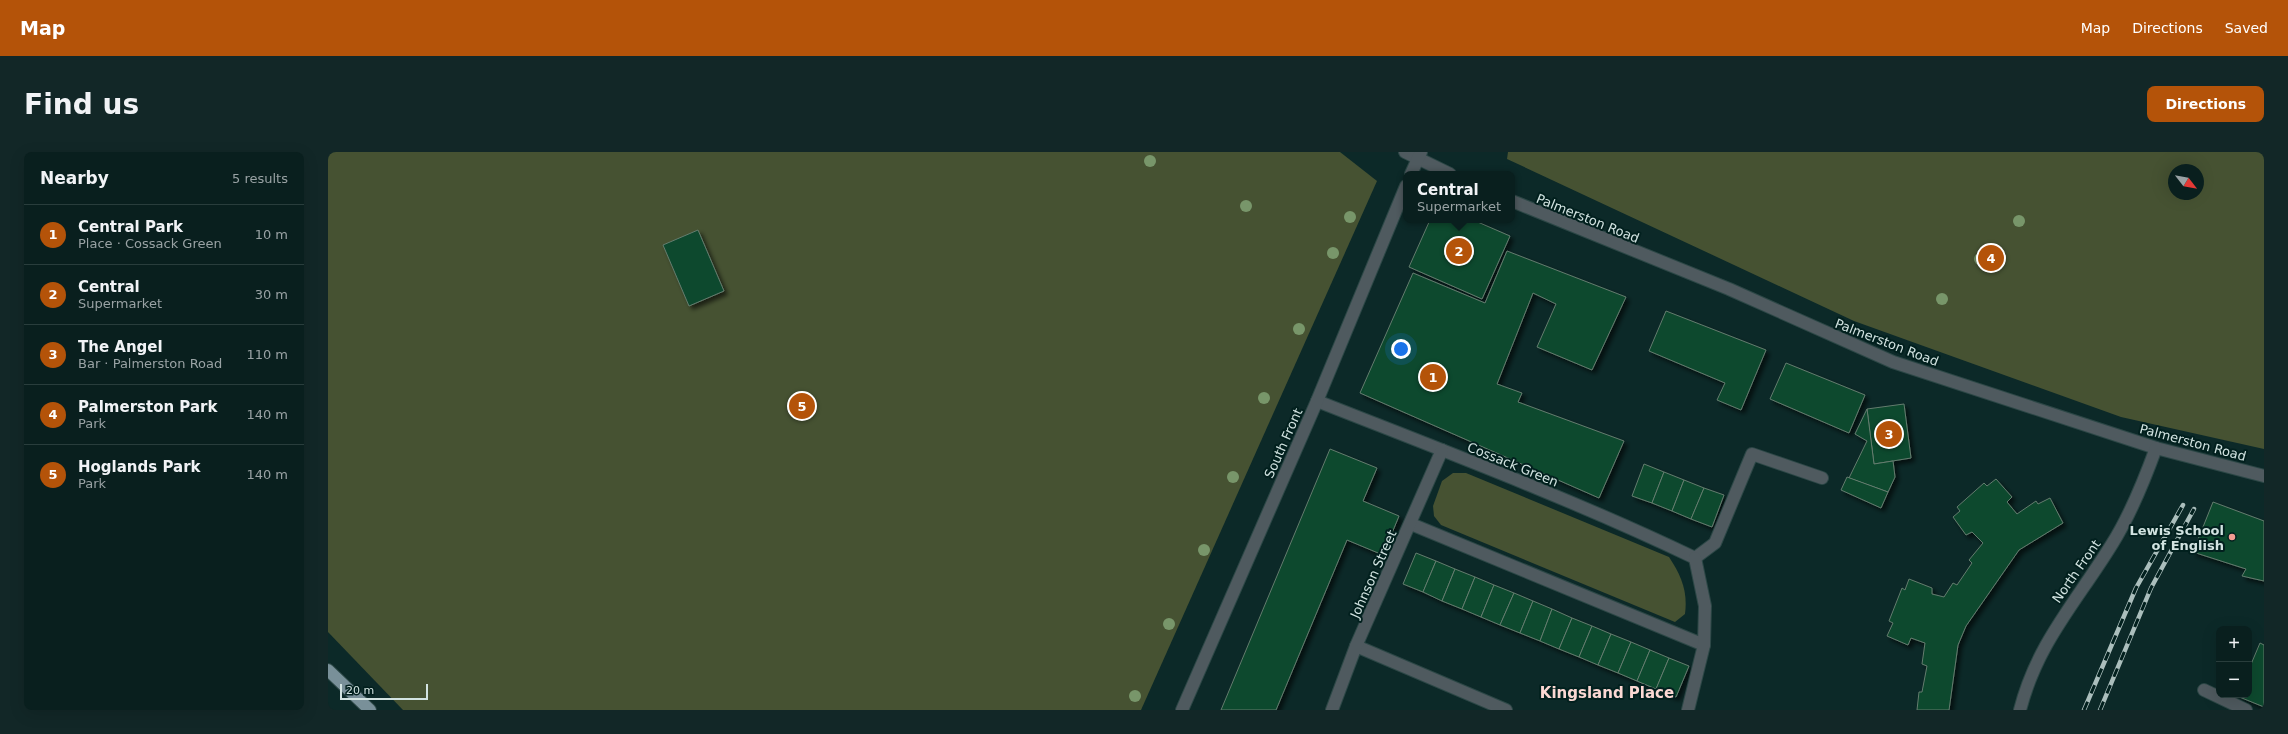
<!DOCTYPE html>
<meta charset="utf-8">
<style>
body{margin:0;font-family:"DejaVu Sans",sans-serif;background:#122727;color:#f1f3f6}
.controls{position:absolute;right:12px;bottom:12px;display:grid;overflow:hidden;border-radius:8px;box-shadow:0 4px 16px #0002}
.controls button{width:36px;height:36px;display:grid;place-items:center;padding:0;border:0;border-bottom:1px solid #293d3c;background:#091f1e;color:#f1f3f6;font:20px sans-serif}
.compass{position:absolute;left:1840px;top:12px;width:36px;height:36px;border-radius:50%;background:#091f1e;box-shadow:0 4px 16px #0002;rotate:121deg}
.scale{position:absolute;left:12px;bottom:10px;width:88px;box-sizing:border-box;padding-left:4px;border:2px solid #d2e3e1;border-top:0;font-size:11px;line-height:14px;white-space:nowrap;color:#d2e3e1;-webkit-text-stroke:3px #02201e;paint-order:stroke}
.you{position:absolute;left:1073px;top:197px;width:14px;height:14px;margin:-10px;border:3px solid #fff;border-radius:50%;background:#1a73e8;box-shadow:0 0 0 6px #1a73e833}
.badge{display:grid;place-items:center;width:26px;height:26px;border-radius:50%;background:#b45309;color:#fff;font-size:13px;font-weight:700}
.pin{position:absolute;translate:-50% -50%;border:2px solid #fff;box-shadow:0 1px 4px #0006}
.popup{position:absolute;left:1075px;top:19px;width:112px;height:52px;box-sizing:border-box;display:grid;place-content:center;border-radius:8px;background:#091f1e;filter:drop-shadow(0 1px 3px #0005);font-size:13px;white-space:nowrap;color:#99a2a4}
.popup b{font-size:15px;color:#f1f3f6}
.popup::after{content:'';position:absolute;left:50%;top:100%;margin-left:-8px;border:8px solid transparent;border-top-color:#091f1e}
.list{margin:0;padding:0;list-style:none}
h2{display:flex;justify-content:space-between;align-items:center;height:52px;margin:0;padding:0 16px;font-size:17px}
h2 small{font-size:13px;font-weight:400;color:#99a2a4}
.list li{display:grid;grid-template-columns:26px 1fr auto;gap:12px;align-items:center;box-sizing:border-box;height:60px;padding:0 16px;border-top:1px solid #293d3c}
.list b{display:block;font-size:15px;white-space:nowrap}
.list p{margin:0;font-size:13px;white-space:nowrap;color:#99a2a4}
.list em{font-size:13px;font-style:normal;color:#99a2a4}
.map{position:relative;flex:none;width:1936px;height:558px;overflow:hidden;border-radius:8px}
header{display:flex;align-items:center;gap:24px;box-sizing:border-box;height:56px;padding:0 20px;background:#b45309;color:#fff}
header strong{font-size:19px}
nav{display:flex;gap:22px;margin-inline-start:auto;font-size:14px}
.intro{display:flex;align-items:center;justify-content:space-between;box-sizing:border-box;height:96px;padding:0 24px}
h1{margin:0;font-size:28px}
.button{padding:10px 18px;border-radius:8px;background:#b45309;color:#fff;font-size:14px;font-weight:700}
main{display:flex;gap:24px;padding:0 24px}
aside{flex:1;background:#091f1e;border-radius:8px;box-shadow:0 4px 16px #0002}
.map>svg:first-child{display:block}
</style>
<header>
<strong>Map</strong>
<nav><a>Map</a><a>Directions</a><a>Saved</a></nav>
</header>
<div class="intro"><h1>Find us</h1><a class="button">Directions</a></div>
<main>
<aside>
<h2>Nearby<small>5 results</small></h2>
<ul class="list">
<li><span class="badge">1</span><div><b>Central Park</b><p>Place · Cossack Green</p></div><em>10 m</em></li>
<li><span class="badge">2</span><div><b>Central</b><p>Supermarket</p></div><em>30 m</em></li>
<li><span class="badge">3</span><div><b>The Angel</b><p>Bar · Palmerston Road</p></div><em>110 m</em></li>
<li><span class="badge">4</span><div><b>Palmerston Park</b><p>Park</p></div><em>140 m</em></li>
<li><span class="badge">5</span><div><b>Hoglands Park</b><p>Park</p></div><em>140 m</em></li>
</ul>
</aside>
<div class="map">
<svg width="1936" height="558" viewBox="0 0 1936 558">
<defs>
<filter id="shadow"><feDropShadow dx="3.5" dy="3.5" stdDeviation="2" flood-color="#0009"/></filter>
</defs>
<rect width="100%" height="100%" fill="#0c2928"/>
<!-- green -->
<g fill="#465232" fill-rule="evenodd">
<path d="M 0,0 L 1012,0 L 1049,29 L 813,558 L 75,558 L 0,480 Z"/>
<path d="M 1180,0 L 1936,0 L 1936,297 L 1793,265 L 1526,169 L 1179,7 ZM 1846,18 L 1870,18 L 1870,42 L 1846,42 Z"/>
<path d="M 1125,321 L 1138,321 L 1341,405 C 1353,423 1360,439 1357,462 L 1347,470 L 1113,373 L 1106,364 L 1105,354 L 1114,329 Z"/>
</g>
<!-- building -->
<g fill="#0a482d" stroke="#647c6e" filter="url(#shadow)">
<path d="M 1102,68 L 1145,68 L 1182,84 L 1154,147 L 1081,115 Z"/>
<path d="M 370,78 L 396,139 L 361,154 L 335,93 Z"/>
<path d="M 1179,99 L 1298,145 L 1264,218 L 1209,195 L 1228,152 L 1205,141 L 1169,232 L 1194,241 L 1190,250 L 1296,289 L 1271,346 L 1032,241 L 1085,121 L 1157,151 Z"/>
<path d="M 1338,159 L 1438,198 L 1413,258 L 1389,248 L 1397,231 L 1321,199 Z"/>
<path d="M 1458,211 L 1537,243 L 1521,281 L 1442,247 Z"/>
<path d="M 1576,252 L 1583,306 L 1546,312 L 1539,257 Z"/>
<path d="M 1539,257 L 1546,312 L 1565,309 L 1567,325 L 1560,340 L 1521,326 L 1539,289 L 1527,282 Z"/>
<path d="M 1002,297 L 1049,316 L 1035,349 L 1071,364 L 1055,403 L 1019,388 L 948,558 L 893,558 Z"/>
<path d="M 1316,312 L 1336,320 L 1324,351 L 1304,344 Z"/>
<path d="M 1336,320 L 1356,328 L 1344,359 L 1324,351 Z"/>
<path d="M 1519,325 L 1560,340 L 1553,356 L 1513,338 Z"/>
<path d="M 1668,327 L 1684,345 L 1679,350 L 1689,362 L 1708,349 L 1710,352 L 1722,346 L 1735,371 L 1691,398 L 1638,474 L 1630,493 L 1621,558 L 1589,558 L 1591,540 L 1594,540 L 1599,514 L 1594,512 L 1597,491 L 1583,486 L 1580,493 L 1559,484 L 1565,471 L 1561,469 L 1574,436 L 1577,438 L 1581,427 L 1604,436 L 1604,442 L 1616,445 L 1625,431 L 1629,433 L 1644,411 L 1641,408 L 1655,391 L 1644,380 L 1638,383 L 1625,365 L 1632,359 L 1629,355 L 1656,331 L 1659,334 Z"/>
<path d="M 1356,328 L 1376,336 L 1363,367 L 1344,359 Z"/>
<path d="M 1376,336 L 1396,343 L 1384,375 L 1363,367 Z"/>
<path d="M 1885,350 L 1936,369 L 1936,429 L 1914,424 L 1918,417 L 1865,400 Z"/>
<path d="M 1088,401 L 1108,409 L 1095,440 L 1075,432 Z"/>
<path d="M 1108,409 L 1127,417 L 1114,449 L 1095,440 Z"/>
<path d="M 1127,417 L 1147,425 L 1134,457 L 1114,449 Z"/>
<path d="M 1147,425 L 1166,433 L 1153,465 L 1134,457 Z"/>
<path d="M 1166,433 L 1186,441 L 1172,473 L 1153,465 Z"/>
<path d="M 1186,441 L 1205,449 L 1192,481 L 1172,473 Z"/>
<path d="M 1205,449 L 1224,457 L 1212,489 L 1192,481 Z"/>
<path d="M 1224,457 L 1244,466 L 1231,497 L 1212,489 Z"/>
<path d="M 1244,466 L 1264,474 L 1251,505 L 1231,497 Z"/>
<path d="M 1264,474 L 1283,482 L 1270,513 L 1251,505 Z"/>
<path d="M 1283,482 L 1303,490 L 1290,521 L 1270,513 Z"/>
<path d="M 1303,490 L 1322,498 L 1309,529 L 1290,521 Z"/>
<path d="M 1932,491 L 1936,493 L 1936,555 L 1909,544 L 1921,543 L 1921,517 Z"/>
<path d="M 1322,498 L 1341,506 L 1328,537 L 1309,529 Z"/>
<path d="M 1341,506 L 1361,514 L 1348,545 L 1328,537 Z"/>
</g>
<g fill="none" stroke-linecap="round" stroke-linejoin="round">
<!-- minor casing -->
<g stroke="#2c4746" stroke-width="14">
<g id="minor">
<path d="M 1077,0 L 1122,22"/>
<path d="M 1083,22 L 1093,0"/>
<path d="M 1184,49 L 1401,137 L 1565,210 L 1828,296 L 1936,324"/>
<path d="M 989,249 C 1116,299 1244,347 1367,406"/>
<path d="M 1083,372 L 1376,493"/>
<path d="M 1367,406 L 1387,391 L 1424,302 L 1494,326"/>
<path d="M 1028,494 L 1178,558"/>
<path d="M 1876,538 L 1918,558"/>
<path d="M 854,558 L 989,249 L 1078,34"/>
<path d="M 1004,558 L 1028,494 L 1114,298"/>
<path d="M 1360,558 L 1376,493 L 1377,454 L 1367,406"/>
<path d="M 1692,558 C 1709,491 1749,449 1784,392 C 1803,362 1816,329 1828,296"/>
</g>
</g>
<!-- major casing -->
<g stroke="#2c4746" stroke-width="14">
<path id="major" d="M 0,518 L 42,558"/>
</g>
<!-- minor -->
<use href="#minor" stroke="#4f5a5f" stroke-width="12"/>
<!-- major -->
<use href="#major" stroke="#799099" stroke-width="12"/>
<!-- rail casing -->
<g stroke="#abbebc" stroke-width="4.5">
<g id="rail">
<path d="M 1756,558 L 1808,436 L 1855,353"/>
<path d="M 1772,558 L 1823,436 L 1866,357"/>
</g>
</g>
<!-- rail -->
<use href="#rail" stroke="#02201e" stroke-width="3" stroke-dasharray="9" stroke-linecap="butt"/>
</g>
<!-- trees -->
<g fill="#78966a">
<circle cx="822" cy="9" r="6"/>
<circle cx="918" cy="54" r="6"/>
<circle cx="1022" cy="65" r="6"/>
<circle cx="1691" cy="69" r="6"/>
<circle cx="1005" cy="101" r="6"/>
<circle cx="1652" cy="107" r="6"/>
<circle cx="1614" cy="147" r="6"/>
<circle cx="971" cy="177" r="6"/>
<circle cx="936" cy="246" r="6"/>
<circle cx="905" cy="325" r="6"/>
<circle cx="876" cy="398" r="6"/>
<circle cx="841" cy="472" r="6"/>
<circle cx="807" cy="544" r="6"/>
</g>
<!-- markers -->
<circle fill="#f59c92" stroke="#02201e" stroke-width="1.5" cx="1904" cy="385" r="4"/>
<g text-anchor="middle" stroke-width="4" stroke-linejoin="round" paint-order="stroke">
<!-- street labels -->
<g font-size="13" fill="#d2e3e1" stroke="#02201e">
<text transform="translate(1260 66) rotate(22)" y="5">Palmerston Road</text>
<text transform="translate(1559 190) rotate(21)" y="5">Palmerston Road</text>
<text transform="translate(1865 290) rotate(15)" y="5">Palmerston Road</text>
<text transform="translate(955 291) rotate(-66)" y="5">South Front</text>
<text transform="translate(1185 312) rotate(22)" y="5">Cossack Green</text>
<text transform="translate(1748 419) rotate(-55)" y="5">North Front</text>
<text transform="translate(1045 422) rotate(-66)" y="5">Johnson Street</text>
</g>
<!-- poi labels -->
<g font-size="13" font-weight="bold" fill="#d2e3e1" stroke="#02201e" text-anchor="end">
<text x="1896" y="383">Lewis School<tspan x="1896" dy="15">of English</tspan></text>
</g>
<!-- quarter labels -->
<g font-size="15" font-weight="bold" fill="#fbd8d3" stroke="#02201e">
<text x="1279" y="546">Kingsland Place</text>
</g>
</g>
</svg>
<div class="controls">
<button>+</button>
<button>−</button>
</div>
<svg class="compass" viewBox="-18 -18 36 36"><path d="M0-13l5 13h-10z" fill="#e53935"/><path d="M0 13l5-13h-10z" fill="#99a2a4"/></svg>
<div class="scale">20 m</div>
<div class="you"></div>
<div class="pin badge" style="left:1105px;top:225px">1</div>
<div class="pin badge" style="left:1131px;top:99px">2</div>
<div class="popup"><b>Central</b>Supermarket</div>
<div class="pin badge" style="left:1561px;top:282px">3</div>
<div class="pin badge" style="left:1663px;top:106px">4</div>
<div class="pin badge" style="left:474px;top:254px">5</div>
</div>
</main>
